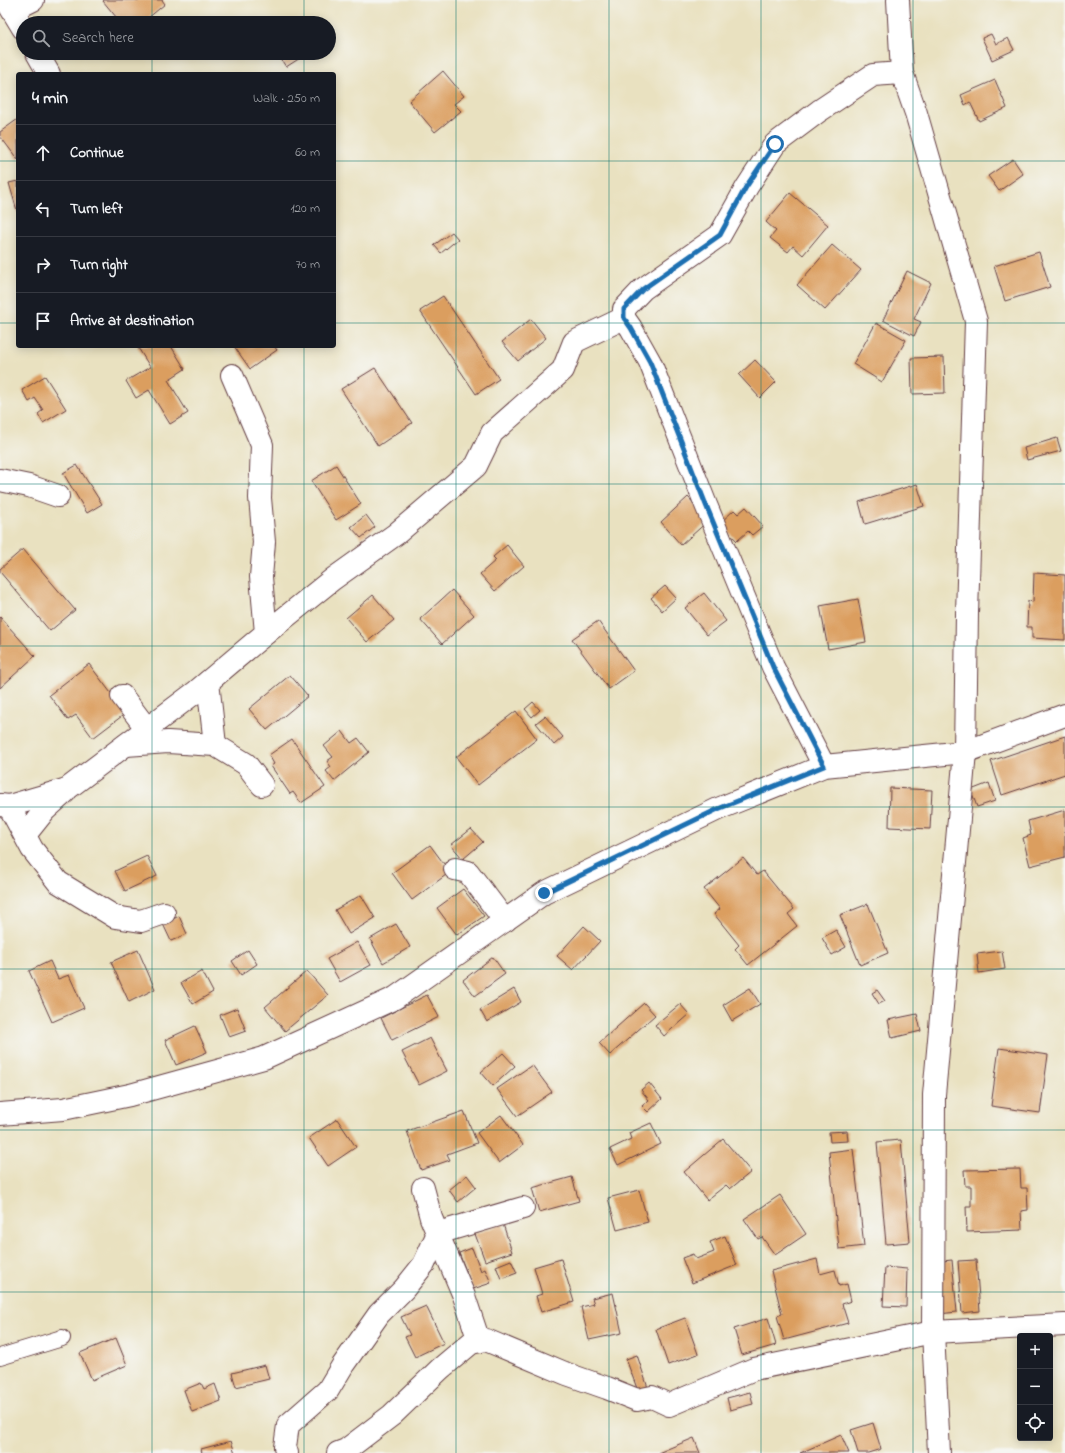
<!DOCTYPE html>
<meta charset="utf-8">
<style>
body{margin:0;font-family:"Indie Flower",sans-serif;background:#242831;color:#f1f3f6}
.controls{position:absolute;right:12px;bottom:12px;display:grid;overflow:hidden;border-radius:4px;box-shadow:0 2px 10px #0003}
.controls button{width:36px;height:36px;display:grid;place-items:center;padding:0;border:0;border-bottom:1px solid #363941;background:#171b24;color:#f1f3f6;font:20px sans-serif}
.stop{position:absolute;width:12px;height:12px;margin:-9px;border:3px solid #1f6fb2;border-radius:50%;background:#fff}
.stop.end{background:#1f6fb2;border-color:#fff;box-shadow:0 1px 4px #0008}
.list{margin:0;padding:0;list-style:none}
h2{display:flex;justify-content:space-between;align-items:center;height:52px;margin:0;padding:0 16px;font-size:17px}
h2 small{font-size:13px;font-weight:400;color:#9ea1a6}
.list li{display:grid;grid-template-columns:26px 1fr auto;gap:12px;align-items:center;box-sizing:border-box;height:56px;padding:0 16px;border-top:1px solid #363941}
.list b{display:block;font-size:15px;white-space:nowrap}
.list em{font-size:13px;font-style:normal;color:#9ea1a6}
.icon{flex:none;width:22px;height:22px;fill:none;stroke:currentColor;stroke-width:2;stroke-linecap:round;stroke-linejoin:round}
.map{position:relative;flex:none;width:1065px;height:1453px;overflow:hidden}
.search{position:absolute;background:#171b24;box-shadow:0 2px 10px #0003;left:16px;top:16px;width:320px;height:44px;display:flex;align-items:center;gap:10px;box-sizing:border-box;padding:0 14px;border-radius:22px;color:#9ea1a6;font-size:15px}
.panel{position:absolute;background:#171b24;box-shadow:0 2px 10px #0003;left:16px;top:72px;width:320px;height:276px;border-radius:4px}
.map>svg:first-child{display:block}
</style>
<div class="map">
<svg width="1065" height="1453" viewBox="0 0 1065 1453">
<rect width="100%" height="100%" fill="#f6f6f2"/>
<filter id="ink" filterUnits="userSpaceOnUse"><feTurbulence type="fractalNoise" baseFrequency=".025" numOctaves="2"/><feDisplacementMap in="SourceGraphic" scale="8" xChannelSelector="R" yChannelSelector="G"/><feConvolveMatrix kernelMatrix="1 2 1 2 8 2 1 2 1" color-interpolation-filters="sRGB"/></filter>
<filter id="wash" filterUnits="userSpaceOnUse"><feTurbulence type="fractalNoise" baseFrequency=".012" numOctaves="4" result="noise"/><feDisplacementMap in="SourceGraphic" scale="16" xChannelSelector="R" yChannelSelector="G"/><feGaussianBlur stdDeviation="0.9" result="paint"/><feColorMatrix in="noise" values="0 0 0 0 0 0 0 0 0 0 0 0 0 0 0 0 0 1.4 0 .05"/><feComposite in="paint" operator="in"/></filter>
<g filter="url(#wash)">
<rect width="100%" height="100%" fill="#e9e1c0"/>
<g id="blocks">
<!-- building -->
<g fill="#db9e5f">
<path d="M 104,0 L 162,0 L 165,4 L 142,23 L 121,23 L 103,1 Z"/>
<path d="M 991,34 L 996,44 L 1008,38 L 1014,50 L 992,60 L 982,38 Z"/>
<path d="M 277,53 L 308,53 L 286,67 Z"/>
<path d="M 443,71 L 464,96 L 454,104 L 461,111 L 435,132 L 409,101 Z"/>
<path d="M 995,80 L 1007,108 L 979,121 L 970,102 L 965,105 L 961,95 Z"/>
<path d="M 18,119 L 18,160 L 0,136 L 0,132 Z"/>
<path d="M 1013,159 L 1023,174 L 999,191 L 988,176 Z"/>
<path d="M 18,181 L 18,214 L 9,183 Z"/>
<path d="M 790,193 L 828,225 L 803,255 L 793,246 L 788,252 L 770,238 L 776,231 L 766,222 Z"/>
<path d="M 452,232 L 458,239 L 441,253 L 434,245 Z"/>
<path d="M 832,245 L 861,270 L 825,310 L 797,285 Z"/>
<path d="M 1039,252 L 1050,287 L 1005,301 L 994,266 Z"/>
<path d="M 907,271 L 931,283 L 914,319 L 921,322 L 914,336 L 883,320 Z"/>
<path d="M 443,296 L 499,379 L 476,394 L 420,311 Z"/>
<path d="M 531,319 L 546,338 L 518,361 L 502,342 Z"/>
<path d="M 876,323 L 906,340 L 882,382 L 853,364 Z"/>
<path d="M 137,346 L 171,346 L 185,369 L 168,380 L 188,413 L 170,424 L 149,390 L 136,398 L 126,381 L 150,367 Z"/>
<path d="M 234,346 L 274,346 L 277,350 L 250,369 Z"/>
<path d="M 944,357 L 945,393 L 912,394 L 911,358 Z"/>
<path d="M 755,360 L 776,382 L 760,398 L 739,375 Z"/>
<path d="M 375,368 L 412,423 L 378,446 L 341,389 Z"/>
<path d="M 45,376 L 66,409 L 43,423 L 38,414 L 43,410 L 35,398 L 29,402 L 22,390 Z"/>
<path d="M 1057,438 L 1061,451 L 1027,460 L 1024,448 Z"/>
<path d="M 77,465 L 102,504 L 87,513 L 63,473 Z"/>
<path d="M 336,465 L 361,504 L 336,520 L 311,481 Z"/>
<path d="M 917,484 L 924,506 L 865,524 L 859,502 Z"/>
<path d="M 688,497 L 709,520 L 681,545 L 661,522 Z"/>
<path d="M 746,507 L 763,526 L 752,535 L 748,531 L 737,541 L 720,523 L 734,510 L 738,514 Z"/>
<path d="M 366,515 L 375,527 L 361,538 L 351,527 Z"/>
<path d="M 507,545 L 524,566 L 495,591 L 480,574 L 496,560 L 493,557 Z"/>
<path d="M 23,549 L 75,610 L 50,631 L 0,572 L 0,569 Z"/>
<path d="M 1034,573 L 1065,575 L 1065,640 L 1032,638 L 1032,627 L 1027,627 L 1028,601 L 1033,602 Z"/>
<path d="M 665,586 L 676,598 L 662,611 L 651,598 Z"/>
<path d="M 452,590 L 474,615 L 442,644 L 420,619 Z"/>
<path d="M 704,593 L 726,621 L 707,635 L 685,608 Z"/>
<path d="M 373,595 L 394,620 L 367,642 L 346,618 Z"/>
<path d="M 858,599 L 866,642 L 828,649 L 820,606 Z"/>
<path d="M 0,617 L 35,656 L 0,688 Z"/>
<path d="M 598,621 L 634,671 L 609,689 L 572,639 Z"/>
<path d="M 89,664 L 126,713 L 93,738 L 76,715 L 68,720 L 49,695 Z"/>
<path d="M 290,675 L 308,696 L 267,730 L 249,709 Z"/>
<path d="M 533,702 L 540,710 L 532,717 L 525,709 Z"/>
<path d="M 516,711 L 537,739 L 478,785 L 456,757 Z"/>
<path d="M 545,716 L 563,737 L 554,745 L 536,723 Z"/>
<path d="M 342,731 L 351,743 L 358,738 L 369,752 L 334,781 L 326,771 L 331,767 L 327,761 L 333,757 L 324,746 Z"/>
<path d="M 1065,736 L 1065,774 L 1002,795 L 991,761 Z"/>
<path d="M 292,739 L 325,787 L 301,803 L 293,792 L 290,794 L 271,766 L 274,764 L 269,755 Z"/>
<path d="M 989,783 L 995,801 L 977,807 L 971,790 Z"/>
<path d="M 890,788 L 932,790 L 930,829 L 889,827 Z"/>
<path d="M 1065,810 L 1065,857 L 1030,866 L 1023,838 L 1031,835 L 1028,821 Z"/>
<path d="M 471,829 L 483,842 L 463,859 L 451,845 Z"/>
<path d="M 430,845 L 450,872 L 412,900 L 392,873 Z"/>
<path d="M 147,856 L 157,876 L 125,891 L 115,871 Z"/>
<path d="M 743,858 L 757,875 L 763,871 L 794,909 L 788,914 L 797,926 L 748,965 L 735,949 L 739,945 L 714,914 L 720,909 L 704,889 Z"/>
<path d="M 463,889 L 484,916 L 457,935 L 437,908 Z"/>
<path d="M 361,895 L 375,918 L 349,934 L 335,910 Z"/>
<path d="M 868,904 L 888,953 L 860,965 L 840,915 Z"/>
<path d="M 179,916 L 187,934 L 171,941 L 163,924 Z"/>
<path d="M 396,924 L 410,947 L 383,963 L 370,939 Z"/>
<path d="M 584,926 L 600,941 L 573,970 L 557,956 Z"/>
<path d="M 836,930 L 846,947 L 832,955 L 822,938 Z"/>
<path d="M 357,942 L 371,965 L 340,982 L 327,959 Z"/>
<path d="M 138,950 L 155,989 L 129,1002 L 111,962 Z"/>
<path d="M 248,950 L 257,964 L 241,975 L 232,961 Z"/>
<path d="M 1002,951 L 1005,969 L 979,973 L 977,954 Z"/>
<path d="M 493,957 L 505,974 L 475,996 L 463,980 Z"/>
<path d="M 50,961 L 58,979 L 69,975 L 84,1008 L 52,1022 L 29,971 Z"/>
<path d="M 202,971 L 213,992 L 193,1004 L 181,983 Z"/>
<path d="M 307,971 L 328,995 L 285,1031 L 265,1007 Z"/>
<path d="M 750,988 L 760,1004 L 732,1021 L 723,1005 Z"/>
<path d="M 514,989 L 521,1002 L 487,1022 L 480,1010 Z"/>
<path d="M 877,990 L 885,1001 L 879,1004 L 872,993 Z"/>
<path d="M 427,995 L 439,1017 L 392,1040 L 381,1018 Z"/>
<path d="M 644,1003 L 655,1015 L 610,1055 L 599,1043 Z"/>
<path d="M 680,1004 L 689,1014 L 664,1036 L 655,1025 Z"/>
<path d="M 237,1008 L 246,1031 L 229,1037 L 220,1015 Z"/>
<path d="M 917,1014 L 921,1031 L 892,1038 L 888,1020 Z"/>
<path d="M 195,1026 L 207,1052 L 176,1065 L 165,1040 Z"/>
<path d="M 430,1038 L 447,1071 L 419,1085 L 402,1052 Z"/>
<path d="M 999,1048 L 1048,1055 L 1040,1113 L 991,1106 Z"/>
<path d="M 503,1053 L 515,1066 L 493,1086 L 481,1072 Z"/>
<path d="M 532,1065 L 552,1092 L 517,1116 L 497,1089 Z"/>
<path d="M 649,1083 L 662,1099 L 648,1112 L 642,1106 L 649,1100 L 641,1090 Z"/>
<path d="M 464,1111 L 477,1143 L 447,1154 L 450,1160 L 421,1170 L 407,1131 Z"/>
<path d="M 501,1115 L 523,1145 L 499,1163 L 477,1133 Z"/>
<path d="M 337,1119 L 356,1147 L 328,1166 L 309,1138 Z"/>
<path d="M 651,1123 L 661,1144 L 618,1165 L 610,1149 L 631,1139 L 629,1133 Z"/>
<path d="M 847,1131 L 848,1141 L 830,1142 L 829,1132 Z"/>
<path d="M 723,1139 L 751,1172 L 730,1189 L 726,1185 L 707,1200 L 684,1172 Z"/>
<path d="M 901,1140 L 910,1242 L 886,1244 L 877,1142 Z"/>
<path d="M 853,1149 L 864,1246 L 839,1249 L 829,1152 Z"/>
<path d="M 1020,1169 L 1021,1188 L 1027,1188 L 1028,1210 L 1021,1211 L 1022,1230 L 967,1232 L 966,1206 L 971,1206 L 971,1186 L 965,1186 L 964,1170 Z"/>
<path d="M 467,1175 L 476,1187 L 458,1202 L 449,1190 Z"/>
<path d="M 572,1177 L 579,1201 L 539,1212 L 532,1188 Z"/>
<path d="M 639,1190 L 648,1222 L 617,1230 L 608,1198 Z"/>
<path d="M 780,1195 L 806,1234 L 775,1255 L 762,1237 L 758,1239 L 744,1219 Z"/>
<path d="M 503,1224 L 512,1252 L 485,1261 L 475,1234 Z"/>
<path d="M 725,1236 L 737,1265 L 692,1283 L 682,1258 L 693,1254 L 696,1259 L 714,1252 L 710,1242 Z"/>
<path d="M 472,1248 L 481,1271 L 485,1269 L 491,1283 L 473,1289 L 459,1253 Z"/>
<path d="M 561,1259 L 574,1302 L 541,1312 L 536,1296 L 542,1294 L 534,1267 Z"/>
<path d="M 817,1259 L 820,1274 L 835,1270 L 839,1286 L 847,1284 L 851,1301 L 842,1304 L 848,1323 L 784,1340 L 777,1316 L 782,1314 L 771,1271 Z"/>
<path d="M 511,1260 L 517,1273 L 501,1279 L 496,1266 Z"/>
<path d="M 952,1260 L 957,1312 L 939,1314 L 934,1262 Z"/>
<path d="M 976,1260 L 980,1311 L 962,1313 L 958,1261 Z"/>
<path d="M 885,1267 L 907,1269 L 906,1307 L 883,1306 Z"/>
<path d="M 613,1293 L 622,1333 L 589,1340 L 581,1307 L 594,1304 L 592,1298 Z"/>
<path d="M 426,1306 L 444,1343 L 415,1357 L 405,1337 L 410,1335 L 401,1317 Z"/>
<path d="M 685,1318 L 698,1354 L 668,1365 L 656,1329 Z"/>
<path d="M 768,1318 L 776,1345 L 742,1355 L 734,1329 Z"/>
<path d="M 116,1338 L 127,1365 L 92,1380 L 80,1353 Z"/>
<path d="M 637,1355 L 648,1388 L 638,1391 L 626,1359 Z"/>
<path d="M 265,1365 L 269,1379 L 236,1387 L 232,1373 Z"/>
<path d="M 201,1383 L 204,1389 L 215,1384 L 221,1401 L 192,1412 L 184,1390 Z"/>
<path d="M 750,1392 L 753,1404 L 730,1410 L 727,1398 Z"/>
<path d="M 873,1423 L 881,1449 L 868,1453 L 858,1453 L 851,1430 Z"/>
<path d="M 841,1435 L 849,1453 L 800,1453 Z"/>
<path d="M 694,1438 L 700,1453 L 658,1453 Z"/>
<path d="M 231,1441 L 235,1453 L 202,1453 L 201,1449 Z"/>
</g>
</g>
</g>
<g filter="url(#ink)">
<use href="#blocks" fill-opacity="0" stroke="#623c41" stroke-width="1"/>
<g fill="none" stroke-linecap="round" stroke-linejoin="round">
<!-- lane casing -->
<g stroke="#623c41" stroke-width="18">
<path id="lane" d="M 0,1357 L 62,1338"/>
</g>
<!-- street casing -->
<g stroke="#623c41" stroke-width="24">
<g id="street">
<path d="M 6,0 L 23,28"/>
<path d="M 898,0 L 902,73 L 916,113 L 976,321 L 967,614 L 965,752 L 934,1095 L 933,1332 L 939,1453"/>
<path d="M 13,10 L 33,0"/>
<path d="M 37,53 L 49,74"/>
<path d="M 0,480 L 29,486 L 58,496"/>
<path d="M 266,633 L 333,579 L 396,534 L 476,466 L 492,433 L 563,370 L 574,342 L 624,318"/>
<path d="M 208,682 L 215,745"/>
<path d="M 122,696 L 147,729"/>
<path d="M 126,745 L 168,742 L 215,745 L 246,764 L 262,785"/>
<path d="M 824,766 L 773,667 L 706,505 L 650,362 L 631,328 L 624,318 L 624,309 L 643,289 L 720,235 L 747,187 L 775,144 L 819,111 L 873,75 L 902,73"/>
<path d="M 0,805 L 9,806 L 67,789 L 197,691 L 266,633 L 261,577 L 264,542 L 260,498 L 262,445 L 232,375"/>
<path d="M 9,806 L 32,849 L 58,882 L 115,917 L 141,921 L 164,913"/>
<path d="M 25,835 L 45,810 L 65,792"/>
<path d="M 455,869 L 468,872 L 505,921"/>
<path d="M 0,1114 L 63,1109 L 130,1095 L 264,1058 L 395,998 L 544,893 L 718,809 L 824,766 L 965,752 L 1065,715"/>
<path d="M 423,1188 L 431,1218 L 464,1296 L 479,1341"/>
<path d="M 287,1453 L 285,1447 L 288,1425 L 328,1390 L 343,1365 L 379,1314 L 404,1289 L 424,1264 L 438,1233 L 523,1208"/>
<path d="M 338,1453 L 346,1450 L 392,1415 L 440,1369 L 471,1343 L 486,1340 L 567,1374 L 607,1388 L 637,1400 L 652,1397 L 669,1405 L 754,1369 L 933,1332 L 1065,1325"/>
</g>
</g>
<!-- lane -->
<use href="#lane" stroke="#fff" stroke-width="16"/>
<!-- street -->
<use href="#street" stroke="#fff" stroke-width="22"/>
</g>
</g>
<g fill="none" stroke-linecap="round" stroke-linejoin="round" filter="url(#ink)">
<!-- route -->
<path stroke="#1f6fb2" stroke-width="5" d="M 544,893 L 718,809 L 824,766 L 773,667 L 706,505 L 650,362 L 631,328 L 624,318 L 624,309 L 643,289 L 720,235 L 746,187 L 775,144"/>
</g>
<!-- grid -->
<path fill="none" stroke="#0f766e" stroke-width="1" stroke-opacity="0.55" d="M 152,0 L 152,23M 304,0 L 304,23M 456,0 L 456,1453M 609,0 L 609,1453M 761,0 L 761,1453M 913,0 L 913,1453M 152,53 L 152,74M 304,53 L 304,74M 0,161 L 18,161M 334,161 L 1065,161M 0,323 L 18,323M 334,323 L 1065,323M 152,346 L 152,1453M 304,346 L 304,1453M 0,484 L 1065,484M 0,646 L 1065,646M 0,807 L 1065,807M 0,969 L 1065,969M 0,1130 L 1065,1130M 0,1292 L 1065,1292"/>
</svg>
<div class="controls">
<button>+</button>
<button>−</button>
<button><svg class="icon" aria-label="locate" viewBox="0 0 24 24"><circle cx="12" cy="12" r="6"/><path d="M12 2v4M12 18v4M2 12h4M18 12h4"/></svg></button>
</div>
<div class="stop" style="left:775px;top:144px"></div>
<div class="stop end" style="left:544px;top:893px"></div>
<div class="search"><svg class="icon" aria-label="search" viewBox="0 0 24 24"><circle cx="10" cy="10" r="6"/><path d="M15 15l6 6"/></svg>Search here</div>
<section class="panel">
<h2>4 min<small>Walk · 250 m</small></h2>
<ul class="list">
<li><svg class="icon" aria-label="ahead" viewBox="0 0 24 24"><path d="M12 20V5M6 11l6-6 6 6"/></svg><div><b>Continue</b></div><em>60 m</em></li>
<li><svg class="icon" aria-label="left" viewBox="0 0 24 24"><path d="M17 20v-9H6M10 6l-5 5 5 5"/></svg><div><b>Turn left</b></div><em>120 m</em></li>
<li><svg class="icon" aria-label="right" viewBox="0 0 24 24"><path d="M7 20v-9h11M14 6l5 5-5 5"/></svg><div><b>Turn right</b></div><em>70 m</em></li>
<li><svg class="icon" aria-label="arrive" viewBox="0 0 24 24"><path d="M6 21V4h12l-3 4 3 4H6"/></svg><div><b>Arrive at destination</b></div></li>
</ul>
</section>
</div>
